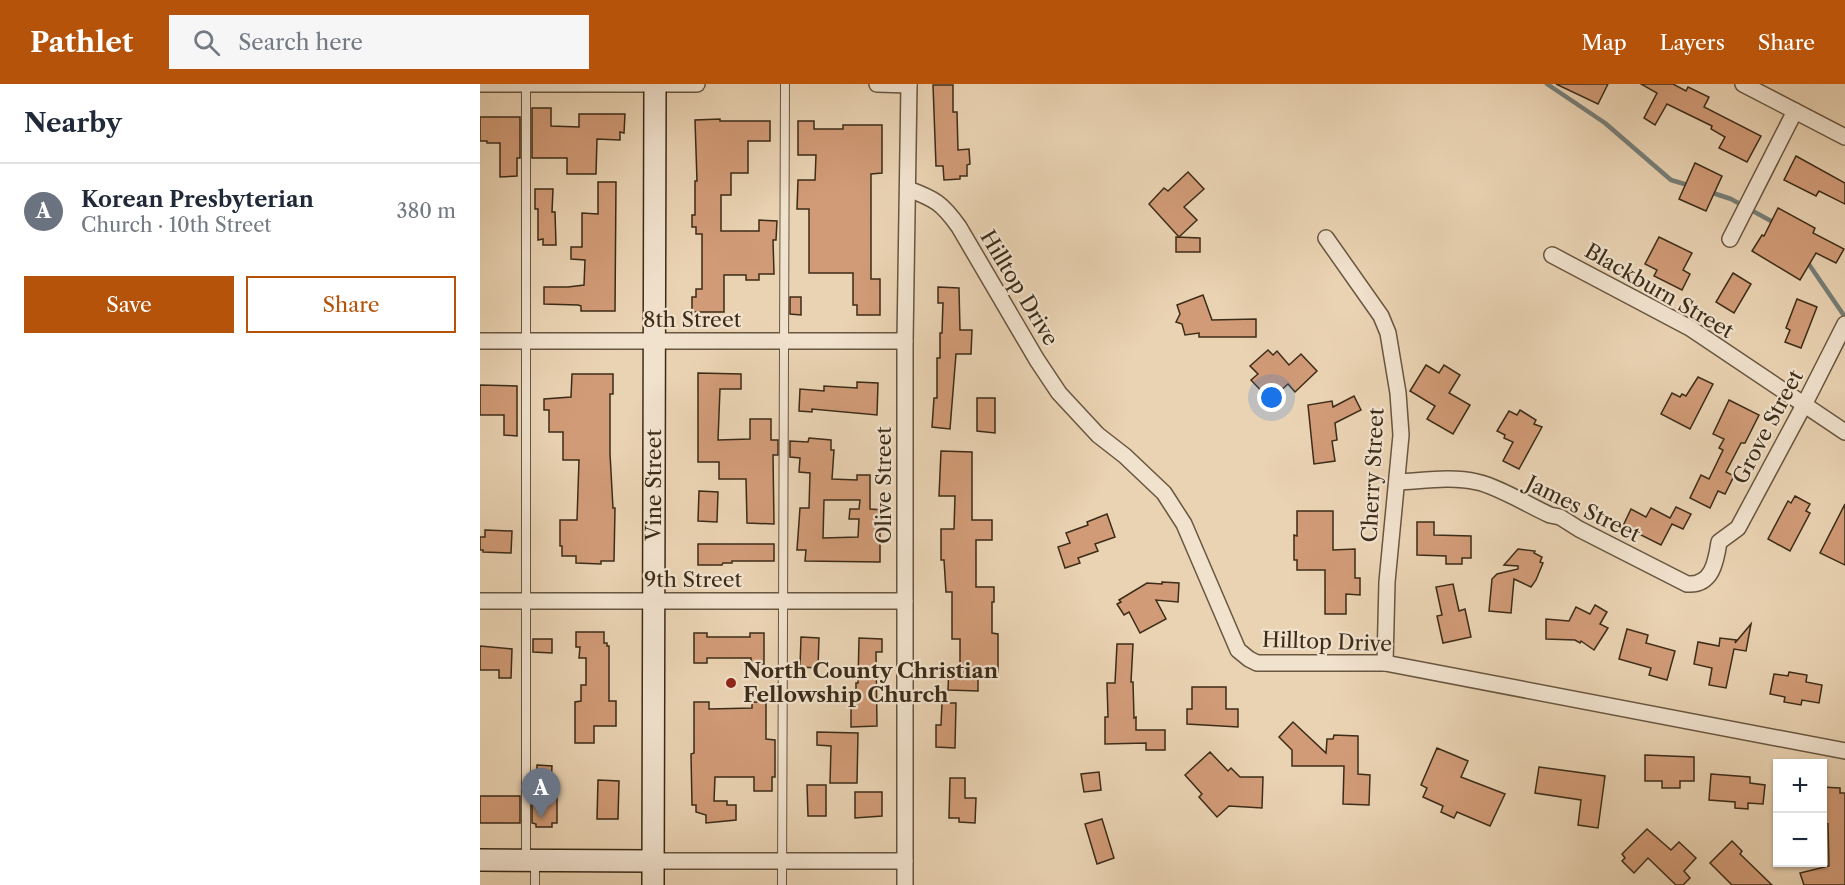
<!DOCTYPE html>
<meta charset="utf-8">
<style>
body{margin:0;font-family:"Libre Caslon Text",serif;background:#f6f6f7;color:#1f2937}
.controls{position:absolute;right:18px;bottom:18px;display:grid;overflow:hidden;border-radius:0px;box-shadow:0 2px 4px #0004}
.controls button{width:54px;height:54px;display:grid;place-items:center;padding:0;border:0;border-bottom:2px solid #e0e1e3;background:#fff;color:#1f2937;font:30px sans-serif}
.you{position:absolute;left:792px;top:314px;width:21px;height:21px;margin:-15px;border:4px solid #fff;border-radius:50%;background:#1a73e8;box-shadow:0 0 0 9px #1a73e833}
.badge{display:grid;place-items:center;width:39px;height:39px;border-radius:50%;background:#b45309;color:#fff;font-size:20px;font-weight:700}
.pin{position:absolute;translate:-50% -50px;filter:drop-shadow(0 2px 3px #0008)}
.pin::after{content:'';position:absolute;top:32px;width:21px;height:18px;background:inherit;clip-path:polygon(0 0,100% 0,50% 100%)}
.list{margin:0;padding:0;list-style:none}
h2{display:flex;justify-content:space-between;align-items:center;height:78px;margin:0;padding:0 24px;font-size:26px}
h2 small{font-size:20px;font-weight:400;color:#747a83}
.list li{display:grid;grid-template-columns:39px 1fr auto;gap:18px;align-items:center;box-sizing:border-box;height:96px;padding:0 24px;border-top:2px solid #e0e1e3}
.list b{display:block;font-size:22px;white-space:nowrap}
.list p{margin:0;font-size:20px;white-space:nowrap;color:#747a83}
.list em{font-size:20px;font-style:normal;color:#747a83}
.actions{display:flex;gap:12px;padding:18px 24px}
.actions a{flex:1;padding:14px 0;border:2px solid #b45309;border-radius:0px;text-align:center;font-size:21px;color:#b45309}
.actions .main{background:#b45309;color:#fff}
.icon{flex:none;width:33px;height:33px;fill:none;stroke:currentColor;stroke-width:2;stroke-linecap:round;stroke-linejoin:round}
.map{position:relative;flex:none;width:1365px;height:801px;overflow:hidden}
header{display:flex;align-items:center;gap:36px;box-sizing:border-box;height:84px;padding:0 30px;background:#b45309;color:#fff}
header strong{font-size:28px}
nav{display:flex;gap:33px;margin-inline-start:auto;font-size:21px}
.search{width:420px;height:54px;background:#f6f6f7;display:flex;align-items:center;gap:15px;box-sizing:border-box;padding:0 21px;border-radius:0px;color:#747a83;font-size:22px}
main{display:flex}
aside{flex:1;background:#fff}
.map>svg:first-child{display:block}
</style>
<header>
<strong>Pathlet</strong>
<div class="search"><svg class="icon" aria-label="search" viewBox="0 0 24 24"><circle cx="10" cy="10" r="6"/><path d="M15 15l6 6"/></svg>Search here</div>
<nav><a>Map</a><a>Layers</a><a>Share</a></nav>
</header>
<main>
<aside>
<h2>Nearby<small></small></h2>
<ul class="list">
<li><span class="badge" style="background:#6b7280">A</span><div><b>Korean Presbyterian</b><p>Church · 10th Street</p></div><em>380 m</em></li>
</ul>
<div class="actions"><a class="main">Save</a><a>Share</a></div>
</aside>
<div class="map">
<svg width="1365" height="801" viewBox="0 0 1365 801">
<rect width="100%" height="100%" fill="#ead3b3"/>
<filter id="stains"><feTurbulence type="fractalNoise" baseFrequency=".00333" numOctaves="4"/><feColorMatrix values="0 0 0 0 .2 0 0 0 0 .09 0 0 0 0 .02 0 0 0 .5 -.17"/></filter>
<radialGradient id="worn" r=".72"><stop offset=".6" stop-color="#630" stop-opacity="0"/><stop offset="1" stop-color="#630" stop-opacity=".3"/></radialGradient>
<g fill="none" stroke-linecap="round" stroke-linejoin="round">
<!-- stream -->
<g stroke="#767e78" stroke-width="4.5">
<path d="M 1067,0 L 1125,39 L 1191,96 L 1211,102"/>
<path d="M 1230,108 L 1251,115 L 1291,137 L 1294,141"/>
<path d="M 1326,176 L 1365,233"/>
</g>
</g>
<!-- building -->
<g fill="#d19b77" stroke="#3c2c18" stroke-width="1.5" fill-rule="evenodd">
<path d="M 1076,0 L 1128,0 L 1118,20 Z"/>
<path d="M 1161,0 L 1193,0 L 1206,7 L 1208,3 L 1229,13 L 1224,23 L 1281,52 L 1267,78 L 1239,64 L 1245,53 L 1231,45 L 1232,42 L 1187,20 L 1175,41 L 1164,34 L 1177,9 Z"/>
<path d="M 453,1 L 473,1 L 473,28 L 477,28 L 478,66 L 489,65 L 490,80 L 487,81 L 487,92 L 480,92 L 480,95 L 464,96 L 463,82 L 456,82 Z"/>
<path d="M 52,24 L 71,24 L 71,42 L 99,43 L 99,30 L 145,30 L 144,49 L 140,48 L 140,56 L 117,55 L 116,90 L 87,90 L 87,74 L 52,74 Z"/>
<path d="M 0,33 L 40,33 L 40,74 L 37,74 L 37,92 L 20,93 L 20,59 L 7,59 L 7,57 L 0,57 Z"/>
<path d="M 240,35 L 240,37 L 290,37 L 290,57 L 268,57 L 268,89 L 251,89 L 251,111 L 241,111 L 241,147 L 279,147 L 279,136 L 297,137 L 296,156 L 293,156 L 294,190 L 279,190 L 279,196 L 266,196 L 266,191 L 244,191 L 244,228 L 212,228 L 212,213 L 216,213 L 216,205 L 222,205 L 222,150 L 216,150 L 216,143 L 212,143 L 212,131 L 215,131 L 215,97 L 217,97 L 215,36 Z"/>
<path d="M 318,37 L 334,37 L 334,45 L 363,45 L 363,41 L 402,41 L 402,89 L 391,90 L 391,195 L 400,195 L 400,231 L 377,231 L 377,221 L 373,221 L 373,189 L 329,189 L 329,125 L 317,125 L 318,96 L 335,96 L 336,71 L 318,71 Z"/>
<path d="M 1316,72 L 1365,99 L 1365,120 L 1339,107 L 1336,112 L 1304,96 Z"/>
<path d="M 1215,79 L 1242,92 L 1226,127 L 1199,115 Z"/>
<path d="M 708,88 L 724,105 L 704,123 L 717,136 L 699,153 L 669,120 L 684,104 L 688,107 Z"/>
<path d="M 118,98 L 136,98 L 135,227 L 101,227 L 101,222 L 98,221 L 64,220 L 64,203 L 88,203 L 104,201 L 105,176 L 91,175 L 91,163 L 102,163 L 102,129 L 118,130 Z"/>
<path d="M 55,105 L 73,105 L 72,128 L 75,128 L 76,161 L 63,161 L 63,155 L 58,156 L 58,125 L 55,125 Z"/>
<path d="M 1298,124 L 1335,144 L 1333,149 L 1364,165 L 1356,179 L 1336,169 L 1320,196 L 1272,167 L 1282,151 L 1284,152 Z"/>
<path d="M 696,153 L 720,154 L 720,168 L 696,168 Z"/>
<path d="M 1179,153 L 1212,169 L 1203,186 L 1210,190 L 1202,206 L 1174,192 L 1177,186 L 1165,180 Z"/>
<path d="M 1253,189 L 1271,200 L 1254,229 L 1236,218 Z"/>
<path d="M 458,203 L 479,204 L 480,246 L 492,246 L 491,270 L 476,270 L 470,345 L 452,343 L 454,314 L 457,314 L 457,274 L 460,274 L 460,249 L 462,249 L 463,219 L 458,219 Z"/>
<path d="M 723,211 L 732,236 L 776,235 L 776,253 L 719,253 L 719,249 L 705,251 L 702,240 L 696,238 L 700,230 L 697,221 Z"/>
<path d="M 310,213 L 321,213 L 321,231 L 310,230 Z"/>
<path d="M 1317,215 L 1337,223 L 1321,264 L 1305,258 L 1310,246 L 1306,244 Z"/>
<path d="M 788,266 L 793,271 L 797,267 L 809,281 L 821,270 L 837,287 L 815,308 L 808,300 L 790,316 L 771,296 L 778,290 L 770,282 Z"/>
<path d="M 946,281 L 959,289 L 964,281 L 980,291 L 969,309 L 990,321 L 973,350 L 947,335 L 955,322 L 930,307 Z"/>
<path d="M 218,289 L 261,290 L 261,305 L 240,305 L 238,356 L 270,355 L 270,335 L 291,335 L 291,356 L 298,356 L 298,371 L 293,371 L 294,440 L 267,439 L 266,395 L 239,395 L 239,378 L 218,378 Z"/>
<path d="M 92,290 L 133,290 L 133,310 L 130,310 L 130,370 L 133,424 L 135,424 L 134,477 L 121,477 L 121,480 L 96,479 L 96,472 L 82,472 L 82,462 L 80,462 L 80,436 L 97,436 L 99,376 L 83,376 L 83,348 L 69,348 L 69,326 L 64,326 L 64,315 L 91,313 Z"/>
<path d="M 1218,293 L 1233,300 L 1210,345 L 1181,330 L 1192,309 L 1200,313 L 1202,310 L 1206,312 Z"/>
<path d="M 377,298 L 398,299 L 397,331 L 332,325 L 332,328 L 319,327 L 320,305 L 344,307 L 344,302 L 377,304 Z"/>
<path d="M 0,301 L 37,302 L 37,352 L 24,351 L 24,331 L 0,331 Z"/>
<path d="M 874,312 L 881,326 L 855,339 L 857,356 L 852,357 L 855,377 L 834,380 L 828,321 L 852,317 L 853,323 Z"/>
<path d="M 497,314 L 515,314 L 515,349 L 497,347 Z"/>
<path d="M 1249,316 L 1279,331 L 1265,359 L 1261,359 L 1246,388 L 1254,392 L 1245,410 L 1238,407 L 1230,424 L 1210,414 L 1221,391 L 1229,395 L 1243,366 L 1239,364 L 1244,355 L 1233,350 Z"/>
<path d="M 1040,326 L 1056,336 L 1054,340 L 1062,343 L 1039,385 L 1023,377 L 1033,358 L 1024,354 L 1025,351 L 1017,347 L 1029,327 L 1037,331 Z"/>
<path d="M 329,354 L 351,356 L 351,366 L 354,366 L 352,395 L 377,396 L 377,391 L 390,391 L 390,425 L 404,426 L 403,437 L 400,437 L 400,478 L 325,477 L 326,466 L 317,466 L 320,424 L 329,424 L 330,389 L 319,388 L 320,374 L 310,373 L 310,357 L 328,358 ZM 344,416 L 380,416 L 379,425 L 370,425 L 369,435 L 379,435 L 378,453 L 343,454 Z"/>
<path d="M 461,367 L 492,368 L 492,436 L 512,436 L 512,456 L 496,456 L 496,503 L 514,503 L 514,518 L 512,518 L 512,549 L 518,550 L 518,588 L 498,588 L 498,607 L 468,606 L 469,582 L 480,582 L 480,555 L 472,555 L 472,508 L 466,508 L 464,476 L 461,476 L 461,445 L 474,445 L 475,412 L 459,412 Z"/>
<path d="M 219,407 L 238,408 L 237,438 L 218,437 Z"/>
<path d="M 1315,412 L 1330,420 L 1326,427 L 1330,429 L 1310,467 L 1288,455 L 1308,417 L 1311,419 Z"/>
<path d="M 1365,420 L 1365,481 L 1340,469 Z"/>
<path d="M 1196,423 L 1211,430 L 1203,445 L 1192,440 L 1181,461 L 1143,442 L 1151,425 L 1166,433 L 1171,424 L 1190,434 Z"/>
<path d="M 817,427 L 853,427 L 853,466 L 875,465 L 875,494 L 880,494 L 880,511 L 866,510 L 866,530 L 845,530 L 845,486 L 817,486 L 817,476 L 814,476 L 814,451 L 817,452 Z"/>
<path d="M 627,430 L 635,453 L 615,460 L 618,467 L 598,474 L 600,479 L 585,484 L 578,463 L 590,459 L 586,449 L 608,441 L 607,438 Z"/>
<path d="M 937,438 L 954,438 L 954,451 L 991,452 L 991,474 L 982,474 L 982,480 L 966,480 L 966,472 L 937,471 Z"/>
<path d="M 5,446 L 32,447 L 31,469 L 3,468 L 3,466 L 0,466 L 0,453 L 5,453 Z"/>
<path d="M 218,460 L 294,460 L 294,477 L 252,477 L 252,479 L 243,479 L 242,481 L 218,481 Z"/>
<path d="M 1038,465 L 1055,467 L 1054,469 L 1062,473 L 1060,478 L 1063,479 L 1056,496 L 1051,503 L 1034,495 L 1031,529 L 1009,527 L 1012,495 L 1017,490 L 1038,485 L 1038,482 L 1024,481 Z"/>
<path d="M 682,498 L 699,499 L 698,518 L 676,516 L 686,535 L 660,549 L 649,528 L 644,531 L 637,520 L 641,518 L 639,516 L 667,499 L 682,500 Z"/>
<path d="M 973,500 L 979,527 L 985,525 L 991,553 L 963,559 L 957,532 L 962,531 L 956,503 Z"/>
<path d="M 1115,521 L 1127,528 L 1120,540 L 1128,544 L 1114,566 L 1101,557 L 1100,559 L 1095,556 L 1066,555 L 1066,535 L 1089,537 L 1096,523 L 1110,530 Z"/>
<path d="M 1271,540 L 1266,567 L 1254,565 L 1246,604 L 1229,601 L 1232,584 L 1214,580 L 1218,558 L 1239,562 L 1240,554 L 1256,556 L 1255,559 Z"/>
<path d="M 1147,545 L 1168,551 L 1166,559 L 1195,567 L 1187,596 L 1169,591 L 1171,584 L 1139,575 Z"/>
<path d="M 96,548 L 124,548 L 124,559 L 127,559 L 127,562 L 129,562 L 129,617 L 136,617 L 136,642 L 114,642 L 114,659 L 95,659 L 95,618 L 101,617 L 101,601 L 106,601 L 106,574 L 99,574 L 100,563 L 96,563 Z"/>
<path d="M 214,549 L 227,549 L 227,553 L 270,553 L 270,549 L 284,549 L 284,580 L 271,580 L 271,574 L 227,574 L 227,579 L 214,579 Z"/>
<path d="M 321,553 L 339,554 L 338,584 L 320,583 Z"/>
<path d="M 379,554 L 402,555 L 402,568 L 396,568 L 397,642 L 371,643 L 371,616 L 376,617 L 376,599 L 378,599 Z"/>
<path d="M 53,555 L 72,555 L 72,569 L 53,568 Z"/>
<path d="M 637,560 L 653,560 L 651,598 L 653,598 L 654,634 L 656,633 L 656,646 L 685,646 L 685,666 L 666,666 L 666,659 L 625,660 L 625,633 L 628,633 L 627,599 L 635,599 Z"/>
<path d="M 0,562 L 32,565 L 31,594 L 19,594 L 19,586 L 0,586 Z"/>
<path d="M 1309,588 L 1327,591 L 1326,598 L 1342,601 L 1339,619 L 1322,616 L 1321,621 L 1304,618 L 1305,613 L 1290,610 L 1294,590 L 1308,592 Z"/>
<path d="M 712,603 L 746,603 L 746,625 L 758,625 L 758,643 L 707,640 L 707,625 L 712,625 Z"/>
<path d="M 214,618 L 229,618 L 229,625 L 272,624 L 272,618 L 286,618 L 286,655 L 295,656 L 295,693 L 292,693 L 292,707 L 274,707 L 274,693 L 235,693 L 234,717 L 247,717 L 247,721 L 256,721 L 256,736 L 226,739 L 226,731 L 216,728 L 216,721 L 212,721 L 211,670 L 214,669 Z"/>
<path d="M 462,619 L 476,619 L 475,664 L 456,663 L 456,641 L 461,641 Z"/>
<path d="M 813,638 L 846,669 L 847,655 L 853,655 L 854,651 L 878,652 L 878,690 L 890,691 L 889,721 L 863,720 L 864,682 L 812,682 L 812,666 L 799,653 Z"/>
<path d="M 337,648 L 378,649 L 377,699 L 350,699 L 351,662 L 337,661 Z"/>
<path d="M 957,664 L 988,677 L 981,693 L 1025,710 L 1010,742 L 977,728 L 974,734 L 961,728 L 963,722 L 943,713 L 947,704 L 941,701 Z"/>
<path d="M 730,668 L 748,687 L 751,684 L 760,693 L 783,693 L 782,724 L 749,722 L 737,733 L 719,713 L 722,710 L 705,691 Z"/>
<path d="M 1165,671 L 1214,673 L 1214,697 L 1200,697 L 1200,704 L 1182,704 L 1182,697 L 1165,697 Z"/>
<path d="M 57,681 L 72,682 L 71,701 L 74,701 L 73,710 L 77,710 L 77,739 L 72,739 L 72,743 L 56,743 L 56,740 L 52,739 L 52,709 L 56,710 Z"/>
<path d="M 1059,683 L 1125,692 L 1118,744 L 1098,741 L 1101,716 L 1055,709 Z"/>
<path d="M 619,688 L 621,706 L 604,708 L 601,690 Z"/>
<path d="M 1231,690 L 1270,693 L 1270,699 L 1285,701 L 1283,720 L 1268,719 L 1268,725 L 1255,724 L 1255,718 L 1229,716 Z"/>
<path d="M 470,694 L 485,694 L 485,714 L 496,714 L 495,739 L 479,738 L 479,734 L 469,734 Z"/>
<path d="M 118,696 L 139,697 L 138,735 L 117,735 Z"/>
<path d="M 327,701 L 346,701 L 346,732 L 328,732 Z"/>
<path d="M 1342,703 L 1360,704 L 1360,709 L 1365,709 L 1365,801 L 1324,801 L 1320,789 L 1349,782 L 1348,740 L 1342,739 Z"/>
<path d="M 375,708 L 402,708 L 402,732 L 375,734 Z"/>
<rect x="0" y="712" width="40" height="27"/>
<path d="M 622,735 L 634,774 L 617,780 L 605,740 Z"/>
<path d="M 1167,745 L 1191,766 L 1199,758 L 1216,774 L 1204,787 L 1210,794 L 1203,801 L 1196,801 L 1168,774 L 1154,789 L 1142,777 L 1145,774 L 1142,770 Z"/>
<path d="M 1252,757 L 1262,767 L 1260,770 L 1292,801 L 1252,801 L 1230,779 Z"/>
</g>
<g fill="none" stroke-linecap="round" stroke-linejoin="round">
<!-- lane casing -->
<g stroke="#68563f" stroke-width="10">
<g id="lane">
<path d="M 46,0 L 46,775"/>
<path d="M 55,778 L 55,801"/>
<path d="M 302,801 L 305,0"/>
</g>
</g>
<!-- street casing -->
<g stroke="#68563f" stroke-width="18">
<g id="street">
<path d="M 0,0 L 217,0"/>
<path d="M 397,0 L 429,1"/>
<path d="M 1263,0 L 1365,53"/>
<path d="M 428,105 C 455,115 462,119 479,143 L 557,276 L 579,309 L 618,351 L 645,372 L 684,409 L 704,440 L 758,566 L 769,575 L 777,579 L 905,579 L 1365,667"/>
<path d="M 846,154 L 901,232 L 908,249 L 918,309 L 921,351 L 907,498 L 905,579"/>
<path d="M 1250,155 L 1315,27"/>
<path d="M 1072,171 L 1210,244 L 1365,348"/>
<path d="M 0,257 L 425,257"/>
<path d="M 917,398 C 942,397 971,392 997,398 C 1017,402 1050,422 1070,431 L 1080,433 L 1099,445 L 1207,500 C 1232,502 1236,478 1239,458 L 1258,444 L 1324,321 L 1365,240"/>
<path d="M 0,517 L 425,517"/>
<path d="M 173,777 L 425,777"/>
<path d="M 425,801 L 425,257 L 429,0"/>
</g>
</g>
<!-- secondary casing -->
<g stroke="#3c2c18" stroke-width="24">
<g id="secondary">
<path d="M 0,776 L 173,777"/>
<path id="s1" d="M 173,801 L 175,0"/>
</g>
</g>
<!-- lane -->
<use href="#lane" stroke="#f1e2ce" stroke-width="8"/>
<!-- street -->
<use href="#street" stroke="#f1e2ce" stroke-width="15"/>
<!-- secondary -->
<use href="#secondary" stroke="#f1e2ce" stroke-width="21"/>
</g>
<!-- markers -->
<circle fill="#8f2418" stroke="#f1e2ce" stroke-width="2" cx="251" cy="599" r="6"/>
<g text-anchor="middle" stroke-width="4.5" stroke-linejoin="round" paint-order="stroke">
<!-- street labels -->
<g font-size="21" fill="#3c2c18" stroke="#f1e2ce">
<text transform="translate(539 204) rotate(59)" y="7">Hilltop Drive</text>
<text transform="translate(1179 207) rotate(30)" y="7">Blackburn Street</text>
<text x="212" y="243">8th Street</text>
<text transform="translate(1288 343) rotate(-62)" y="7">Grove Street</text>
<text transform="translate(893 391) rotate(-87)" y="7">Cherry Street</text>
<text dy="7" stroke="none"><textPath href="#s1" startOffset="400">Vine Street</textPath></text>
<text transform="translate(404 401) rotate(-90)" y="7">Olive Street</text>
<text transform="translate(1103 425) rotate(26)" y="7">James Street</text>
<text x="213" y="503">9th Street</text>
<text transform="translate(847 558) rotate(2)" y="7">Hilltop Drive</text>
</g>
<!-- poi labels -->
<g font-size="21" font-weight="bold" fill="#3c2c18" stroke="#f1e2ce" text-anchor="start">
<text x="263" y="594">North County Christian<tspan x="263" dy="24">Fellowship Church</tspan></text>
</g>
</g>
<rect width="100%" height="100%" filter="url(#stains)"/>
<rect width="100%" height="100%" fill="url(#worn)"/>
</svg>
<div class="controls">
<button>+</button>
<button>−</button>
</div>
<div class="you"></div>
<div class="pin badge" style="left:61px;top:734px;background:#6b7280">A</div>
</div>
</main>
